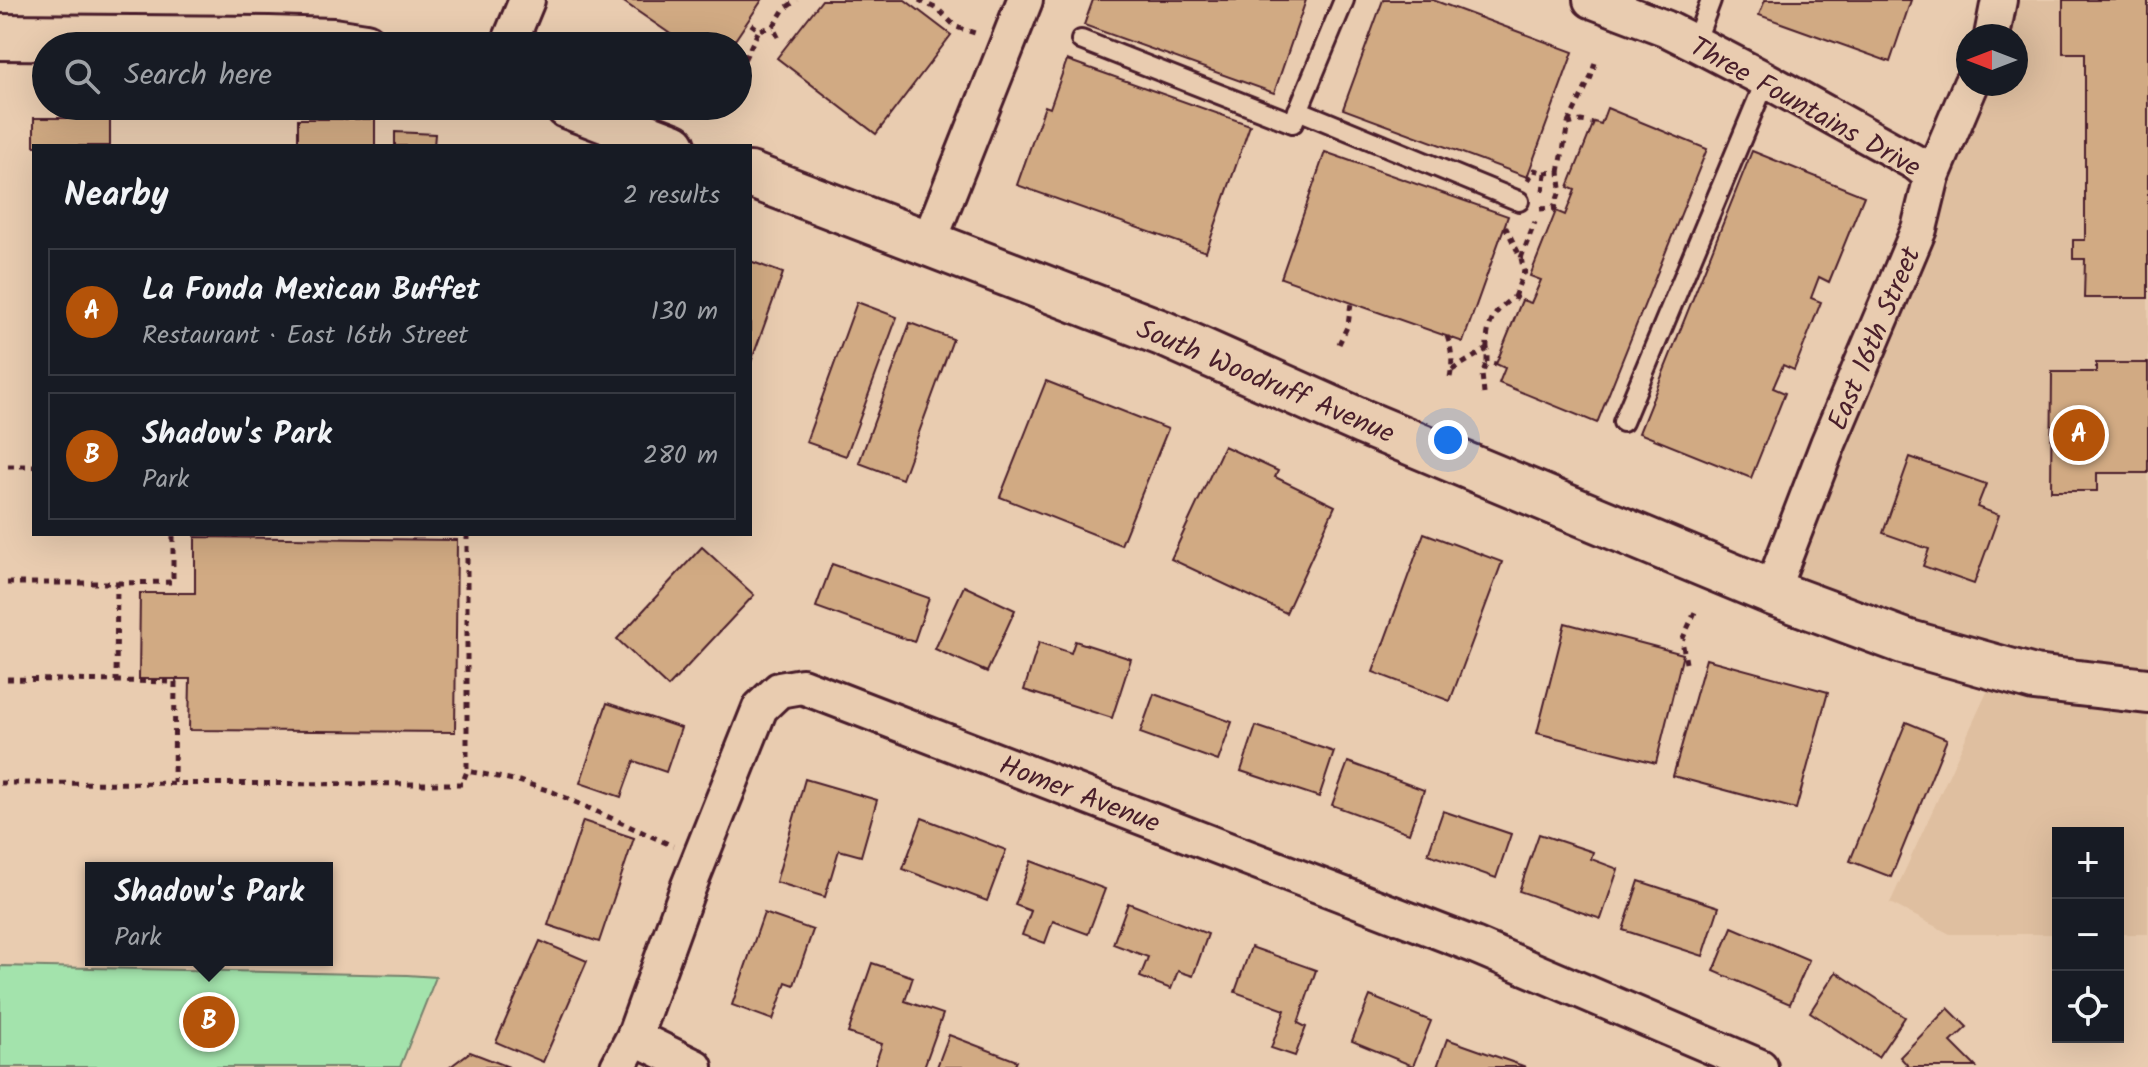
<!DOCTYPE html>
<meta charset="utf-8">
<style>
body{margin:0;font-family:Kalam,sans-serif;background:#242831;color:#f1f3f6}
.controls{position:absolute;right:24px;bottom:24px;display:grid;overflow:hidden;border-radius:0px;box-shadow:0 8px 32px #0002}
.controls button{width:72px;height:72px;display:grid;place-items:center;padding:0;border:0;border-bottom:2px solid #363941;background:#171b24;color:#f1f3f6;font:40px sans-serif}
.compass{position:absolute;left:1956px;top:24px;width:72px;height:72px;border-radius:50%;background:#171b24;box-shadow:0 8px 32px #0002;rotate:270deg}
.you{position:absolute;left:1448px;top:440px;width:28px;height:28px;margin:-20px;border:6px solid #fff;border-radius:50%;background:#1a73e8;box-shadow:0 0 0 12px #1a73e833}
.badge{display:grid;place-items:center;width:52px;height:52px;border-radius:50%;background:#b45309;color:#fff;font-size:26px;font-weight:700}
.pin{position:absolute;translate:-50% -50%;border:4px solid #fff;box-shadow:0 2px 8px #0006}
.popup{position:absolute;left:85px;top:862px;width:248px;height:104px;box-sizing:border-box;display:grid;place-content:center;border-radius:0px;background:#171b24;filter:drop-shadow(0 2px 6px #0005);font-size:26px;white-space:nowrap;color:#9ea1a6}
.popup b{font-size:30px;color:#f1f3f6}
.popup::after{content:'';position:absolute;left:50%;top:100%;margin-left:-16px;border:16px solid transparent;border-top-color:#171b24}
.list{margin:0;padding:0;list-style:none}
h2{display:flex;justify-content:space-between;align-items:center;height:104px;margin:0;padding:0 32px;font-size:34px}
h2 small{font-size:26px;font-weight:400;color:#9ea1a6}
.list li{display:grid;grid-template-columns:52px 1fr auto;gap:24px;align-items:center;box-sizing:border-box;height:128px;margin:0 16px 16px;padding:0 16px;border:2px solid #363941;border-radius:0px}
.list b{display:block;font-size:30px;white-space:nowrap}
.list p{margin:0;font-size:26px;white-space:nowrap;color:#9ea1a6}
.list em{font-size:26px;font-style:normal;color:#9ea1a6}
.icon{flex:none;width:44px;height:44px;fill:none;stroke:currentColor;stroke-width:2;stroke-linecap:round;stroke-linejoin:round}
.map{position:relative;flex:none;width:2148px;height:1067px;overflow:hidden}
.search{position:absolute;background:#171b24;box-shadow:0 8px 32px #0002;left:32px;top:32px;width:720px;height:88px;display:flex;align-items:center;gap:20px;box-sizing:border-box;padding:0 28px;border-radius:44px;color:#9ea1a6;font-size:30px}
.panel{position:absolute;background:#171b24;box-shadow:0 8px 32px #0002;left:32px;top:144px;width:720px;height:392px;border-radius:0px}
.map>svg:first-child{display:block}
</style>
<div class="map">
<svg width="2148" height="1067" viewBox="0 0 2148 1067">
<rect width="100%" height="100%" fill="#e9ccb0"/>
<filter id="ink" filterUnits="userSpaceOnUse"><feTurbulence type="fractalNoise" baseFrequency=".0125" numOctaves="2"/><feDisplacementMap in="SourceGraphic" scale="16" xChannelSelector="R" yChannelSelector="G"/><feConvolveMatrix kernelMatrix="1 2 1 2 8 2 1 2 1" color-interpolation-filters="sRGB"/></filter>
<g filter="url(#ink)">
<!-- built -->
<path fill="#dfbfa0" d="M 1999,0 L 2148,0 L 2148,934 L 2118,934 L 2118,833 L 2058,833 L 2058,934 L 1950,934 L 1890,903 L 1998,668 L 1771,592 L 1971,84 L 2016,84 L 2016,36 L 1992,36 Z"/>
<!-- green -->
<path fill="#a3e3ac" stroke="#76816c" stroke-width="2" d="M 0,966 L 407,975 L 436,977 L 400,1067 L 0,1067 Z"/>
<!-- building -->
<g fill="#d1aa83" stroke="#4a1f2b" stroke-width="2">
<path d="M 621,0 L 762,0 L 731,46 L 688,46 Z"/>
<path d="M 822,0 L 905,0 L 951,35 L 876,134 L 777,58 Z"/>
<path d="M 1093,0 L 1306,0 L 1274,93 L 1084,25 Z"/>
<path d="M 1383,0 L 1433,0 L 1573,52 L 1527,177 L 1343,109 Z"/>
<path d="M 1765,0 L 1911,0 L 1890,62 L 1759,15 Z"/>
<path d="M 2063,0 L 2148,0 L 2148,298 L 2084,298 L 2085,259 L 2073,259 L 2073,240 L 2085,240 L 2085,53 L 2063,53 Z"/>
<path d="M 1067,60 L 1250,125 L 1206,252 L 1017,185 L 1045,106 L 1050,108 Z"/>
<path d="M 1607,108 L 1707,149 L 1597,423 L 1499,383 L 1505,368 L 1496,364 L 1522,300 L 1531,303 L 1541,280 L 1530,276 L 1556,211 L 1565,215 L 1575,190 L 1568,187 L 1594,122 L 1601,124 Z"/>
<rect x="34" y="118" width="76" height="28"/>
<rect x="298" y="119" width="77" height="27"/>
<path d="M 395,132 L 435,134 L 434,146 L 395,146 Z"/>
<path d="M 1752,151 L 1864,196 L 1829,282 L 1819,277 L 1811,298 L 1821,302 L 1794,370 L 1783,365 L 1773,388 L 1785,393 L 1751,478 L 1639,433 Z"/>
<path d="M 1325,152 L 1508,216 L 1463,342 L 1281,278 Z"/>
<path d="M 750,261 L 783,273 L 750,365 Z"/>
<path d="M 857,302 L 897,317 L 846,456 L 806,442 Z"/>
<path d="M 910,323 L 953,339 L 902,479 L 859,463 Z"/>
<path d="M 2096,363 L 2148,363 L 2148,473 L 2097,473 L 2097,491 L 2051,491 L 2052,372 L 2096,372 Z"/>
<path d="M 1046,381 L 1168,429 L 1121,545 L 1000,497 Z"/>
<path d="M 1224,446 L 1278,471 L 1275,477 L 1335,506 L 1286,613 L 1171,559 Z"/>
<path d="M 1910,457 L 1986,484 L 1977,507 L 1999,515 L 1974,584 L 1923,566 L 1929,549 L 1883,533 Z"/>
<path d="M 1424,533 L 1502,562 L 1450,701 L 1373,672 Z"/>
<path d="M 195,537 L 457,540 L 455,732 L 189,730 L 190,679 L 139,679 L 140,593 L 195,593 Z"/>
<path d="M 702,547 L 754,595 L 668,687 L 617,639 Z"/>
<path d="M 832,564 L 929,598 L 914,642 L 816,607 Z"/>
<path d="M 964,586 L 1015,610 L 987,672 L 935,649 Z"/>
<path d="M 1565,623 L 1683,654 L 1656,763 L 1537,733 Z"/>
<path d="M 1075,641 L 1131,659 L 1112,718 L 1024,690 L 1039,642 L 1071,653 Z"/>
<path d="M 1706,659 L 1828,692 L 1796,809 L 1673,776 Z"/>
<path d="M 1154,694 L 1232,722 L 1218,761 L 1140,733 Z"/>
<path d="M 607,703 L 681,728 L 666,772 L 634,761 L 621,797 L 580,783 Z"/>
<path d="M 1906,722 L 1947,739 L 1891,877 L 1850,861 Z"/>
<path d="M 1256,726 L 1334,752 L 1319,797 L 1241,771 Z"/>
<path d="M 1348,762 L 1424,790 L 1409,833 L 1332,805 Z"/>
<path d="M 805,779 L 877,800 L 861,856 L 839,850 L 825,897 L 776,882 Z"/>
<path d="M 1443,811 L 1511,834 L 1496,878 L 1428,854 Z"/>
<path d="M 922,818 L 1006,850 L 987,901 L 903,869 Z"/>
<path d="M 583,821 L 634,838 L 599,942 L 548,925 Z"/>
<path d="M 1539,834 L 1593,852 L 1591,859 L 1618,869 L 1601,919 L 1519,891 Z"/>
<path d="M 1031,861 L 1105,889 L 1088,934 L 1053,921 L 1045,943 L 1022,935 L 1031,911 L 1015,905 Z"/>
<path d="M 1639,881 L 1719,907 L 1703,956 L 1623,930 Z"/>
<path d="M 1128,903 L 1208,934 L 1193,976 L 1178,971 L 1171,989 L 1140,977 L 1148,957 L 1113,944 Z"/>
<path d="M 764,913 L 813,930 L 794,985 L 786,982 L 773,1020 L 732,1005 Z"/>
<path d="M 1732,927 L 1809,960 L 1790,1004 L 1714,971 Z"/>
<path d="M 540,941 L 587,961 L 543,1062 L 496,1042 Z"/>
<path d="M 1251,947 L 1316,970 L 1298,1023 L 1306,1027 L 1295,1056 L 1271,1048 L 1285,1010 L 1235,992 Z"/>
<path d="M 872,963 L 913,977 L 905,1001 L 943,1014 L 924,1067 L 880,1067 L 875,1065 L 882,1044 L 848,1033 Z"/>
<path d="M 1836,972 L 1905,1017 L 1878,1057 L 1810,1012 Z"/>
<path d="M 1370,996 L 1431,1021 L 1413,1066 L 1352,1041 Z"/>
<path d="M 1948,1008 L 1967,1027 L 1951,1042 L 1976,1067 L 1909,1067 L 1900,1057 Z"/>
<path d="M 949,1035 L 1017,1061 L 1015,1065 L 1021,1067 L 937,1067 Z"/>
<path d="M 1447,1039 L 1526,1067 L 1437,1067 Z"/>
<path d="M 470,1052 L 509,1067 L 450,1067 Z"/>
</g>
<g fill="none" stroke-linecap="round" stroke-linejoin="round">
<!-- service casing -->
<g stroke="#4a1f2b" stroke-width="24">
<g id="service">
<path d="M 1081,40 L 1293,123 L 1344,0"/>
<path d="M 1695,43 L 1711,0"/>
<path d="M 1298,110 L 1519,201"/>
<path d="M 1623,422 L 1766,80"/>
</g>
</g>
<!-- minor casing -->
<g stroke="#4a1f2b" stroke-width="40">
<g id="minor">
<path d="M 1591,0 L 1665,28 L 1695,43 L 1766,80 L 1916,163 L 1932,176"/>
<path d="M 1992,36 L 1999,0"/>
<path d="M 508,46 L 527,0"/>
<path d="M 928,244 L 1025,0"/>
<path d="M 1771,592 L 1828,444 L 1919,229 L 1932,176 L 1971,84"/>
<path d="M 634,1037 L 695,1067"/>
<path d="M 618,1067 L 634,1037 L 688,888 L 760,708 L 779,690 L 802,686 L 1474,945 L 1760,1067"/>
</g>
</g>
<!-- primary casing -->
<g stroke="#4a1f2b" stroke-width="50">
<g id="primary">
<path d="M 0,37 L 269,39 L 333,41 L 365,46"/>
<path d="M 568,106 L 673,146"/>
<path d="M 750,175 L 1162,333 L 1362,422 L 1771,592 L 1906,642 L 2034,678 L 2148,691"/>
</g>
</g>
<!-- path -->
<g stroke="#4a1f2b" stroke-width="5" stroke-dasharray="6 6" stroke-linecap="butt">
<path d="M 919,0 L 939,10 L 956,27 L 978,34"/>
<path d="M 751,24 L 759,30 L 773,27"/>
<path d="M 778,37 L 773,27 L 784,9 L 797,0"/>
<path d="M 738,63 L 741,66 L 759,30"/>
<path d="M 1568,123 L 1591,77 L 1596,59"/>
<path d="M 1559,172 L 1568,124 L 1581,121 L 1593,123"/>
<path d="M 1545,173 L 1559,172 L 1561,188 L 1554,208"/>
<path d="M 1528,181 L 1534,170 L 1545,173 L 1543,192"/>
<path d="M 1540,209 L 1554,208 L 1556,211"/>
<path d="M 1505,226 L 1521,258 L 1524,272"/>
<path d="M 1521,258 L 1535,222"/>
<path d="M 1514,297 L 1524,272 L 1532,272"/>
<path d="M 1447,336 C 1453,353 1453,365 1449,382"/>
<path d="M 1339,344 L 1348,325 L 1351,303"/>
<path d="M 1487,349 C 1486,325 1494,310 1514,297 L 1522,300"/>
<path d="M 1452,370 L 1487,349 L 1487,362 L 1496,364"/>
<path d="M 1484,394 L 1482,374 L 1487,362"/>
<path d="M 8,466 L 34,466"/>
<path d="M 467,534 L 467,771"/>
<path d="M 236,538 L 236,534"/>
<path d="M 7,583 L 117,583 L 116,681"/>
<path d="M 117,583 L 173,582 L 173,534"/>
<path d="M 1686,663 L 1682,640 L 1695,612"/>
<path d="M 7,679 L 175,682 L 174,783"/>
<path d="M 0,783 L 462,784 L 467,771 L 519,781 L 553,792 L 673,846"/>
</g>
<!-- service -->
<use href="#service" stroke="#e9ccb0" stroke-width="18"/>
<!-- minor -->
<use href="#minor" stroke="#e9ccb0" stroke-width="34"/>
<!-- primary -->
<use href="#primary" stroke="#e9ccb0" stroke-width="44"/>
</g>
</g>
<g text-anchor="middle" stroke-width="6" stroke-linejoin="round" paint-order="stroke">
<!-- street labels -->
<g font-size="28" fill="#4a1f2b" stroke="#e9ccb0">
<text transform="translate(1806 106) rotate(29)" y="10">Three Fountains Drive</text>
<text transform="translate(1873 338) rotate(-67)" y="10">East 16th Street</text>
<text transform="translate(1266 380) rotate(23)" y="10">South Woodruff Avenue</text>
<text transform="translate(1080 793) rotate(21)" y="10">Homer Avenue</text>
</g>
</g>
</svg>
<div class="controls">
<button>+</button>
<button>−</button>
<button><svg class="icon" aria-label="locate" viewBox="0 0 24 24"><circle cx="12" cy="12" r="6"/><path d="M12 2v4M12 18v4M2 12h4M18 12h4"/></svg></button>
</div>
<svg class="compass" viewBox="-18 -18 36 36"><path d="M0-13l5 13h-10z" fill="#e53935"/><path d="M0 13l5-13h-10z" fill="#9ea1a6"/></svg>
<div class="you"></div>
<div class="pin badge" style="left:2079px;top:435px">A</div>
<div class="pin badge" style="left:209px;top:1022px">B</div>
<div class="popup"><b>Shadow's Park</b>Park</div>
<div class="search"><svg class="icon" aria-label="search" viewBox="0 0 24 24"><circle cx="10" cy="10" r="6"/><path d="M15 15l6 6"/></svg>Search here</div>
<section class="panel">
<h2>Nearby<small>2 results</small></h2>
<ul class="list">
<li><span class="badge">A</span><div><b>La Fonda Mexican Buffet</b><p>Restaurant · East 16th Street</p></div><em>130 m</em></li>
<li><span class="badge">B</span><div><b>Shadow's Park</b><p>Park</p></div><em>280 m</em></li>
</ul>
</section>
</div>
